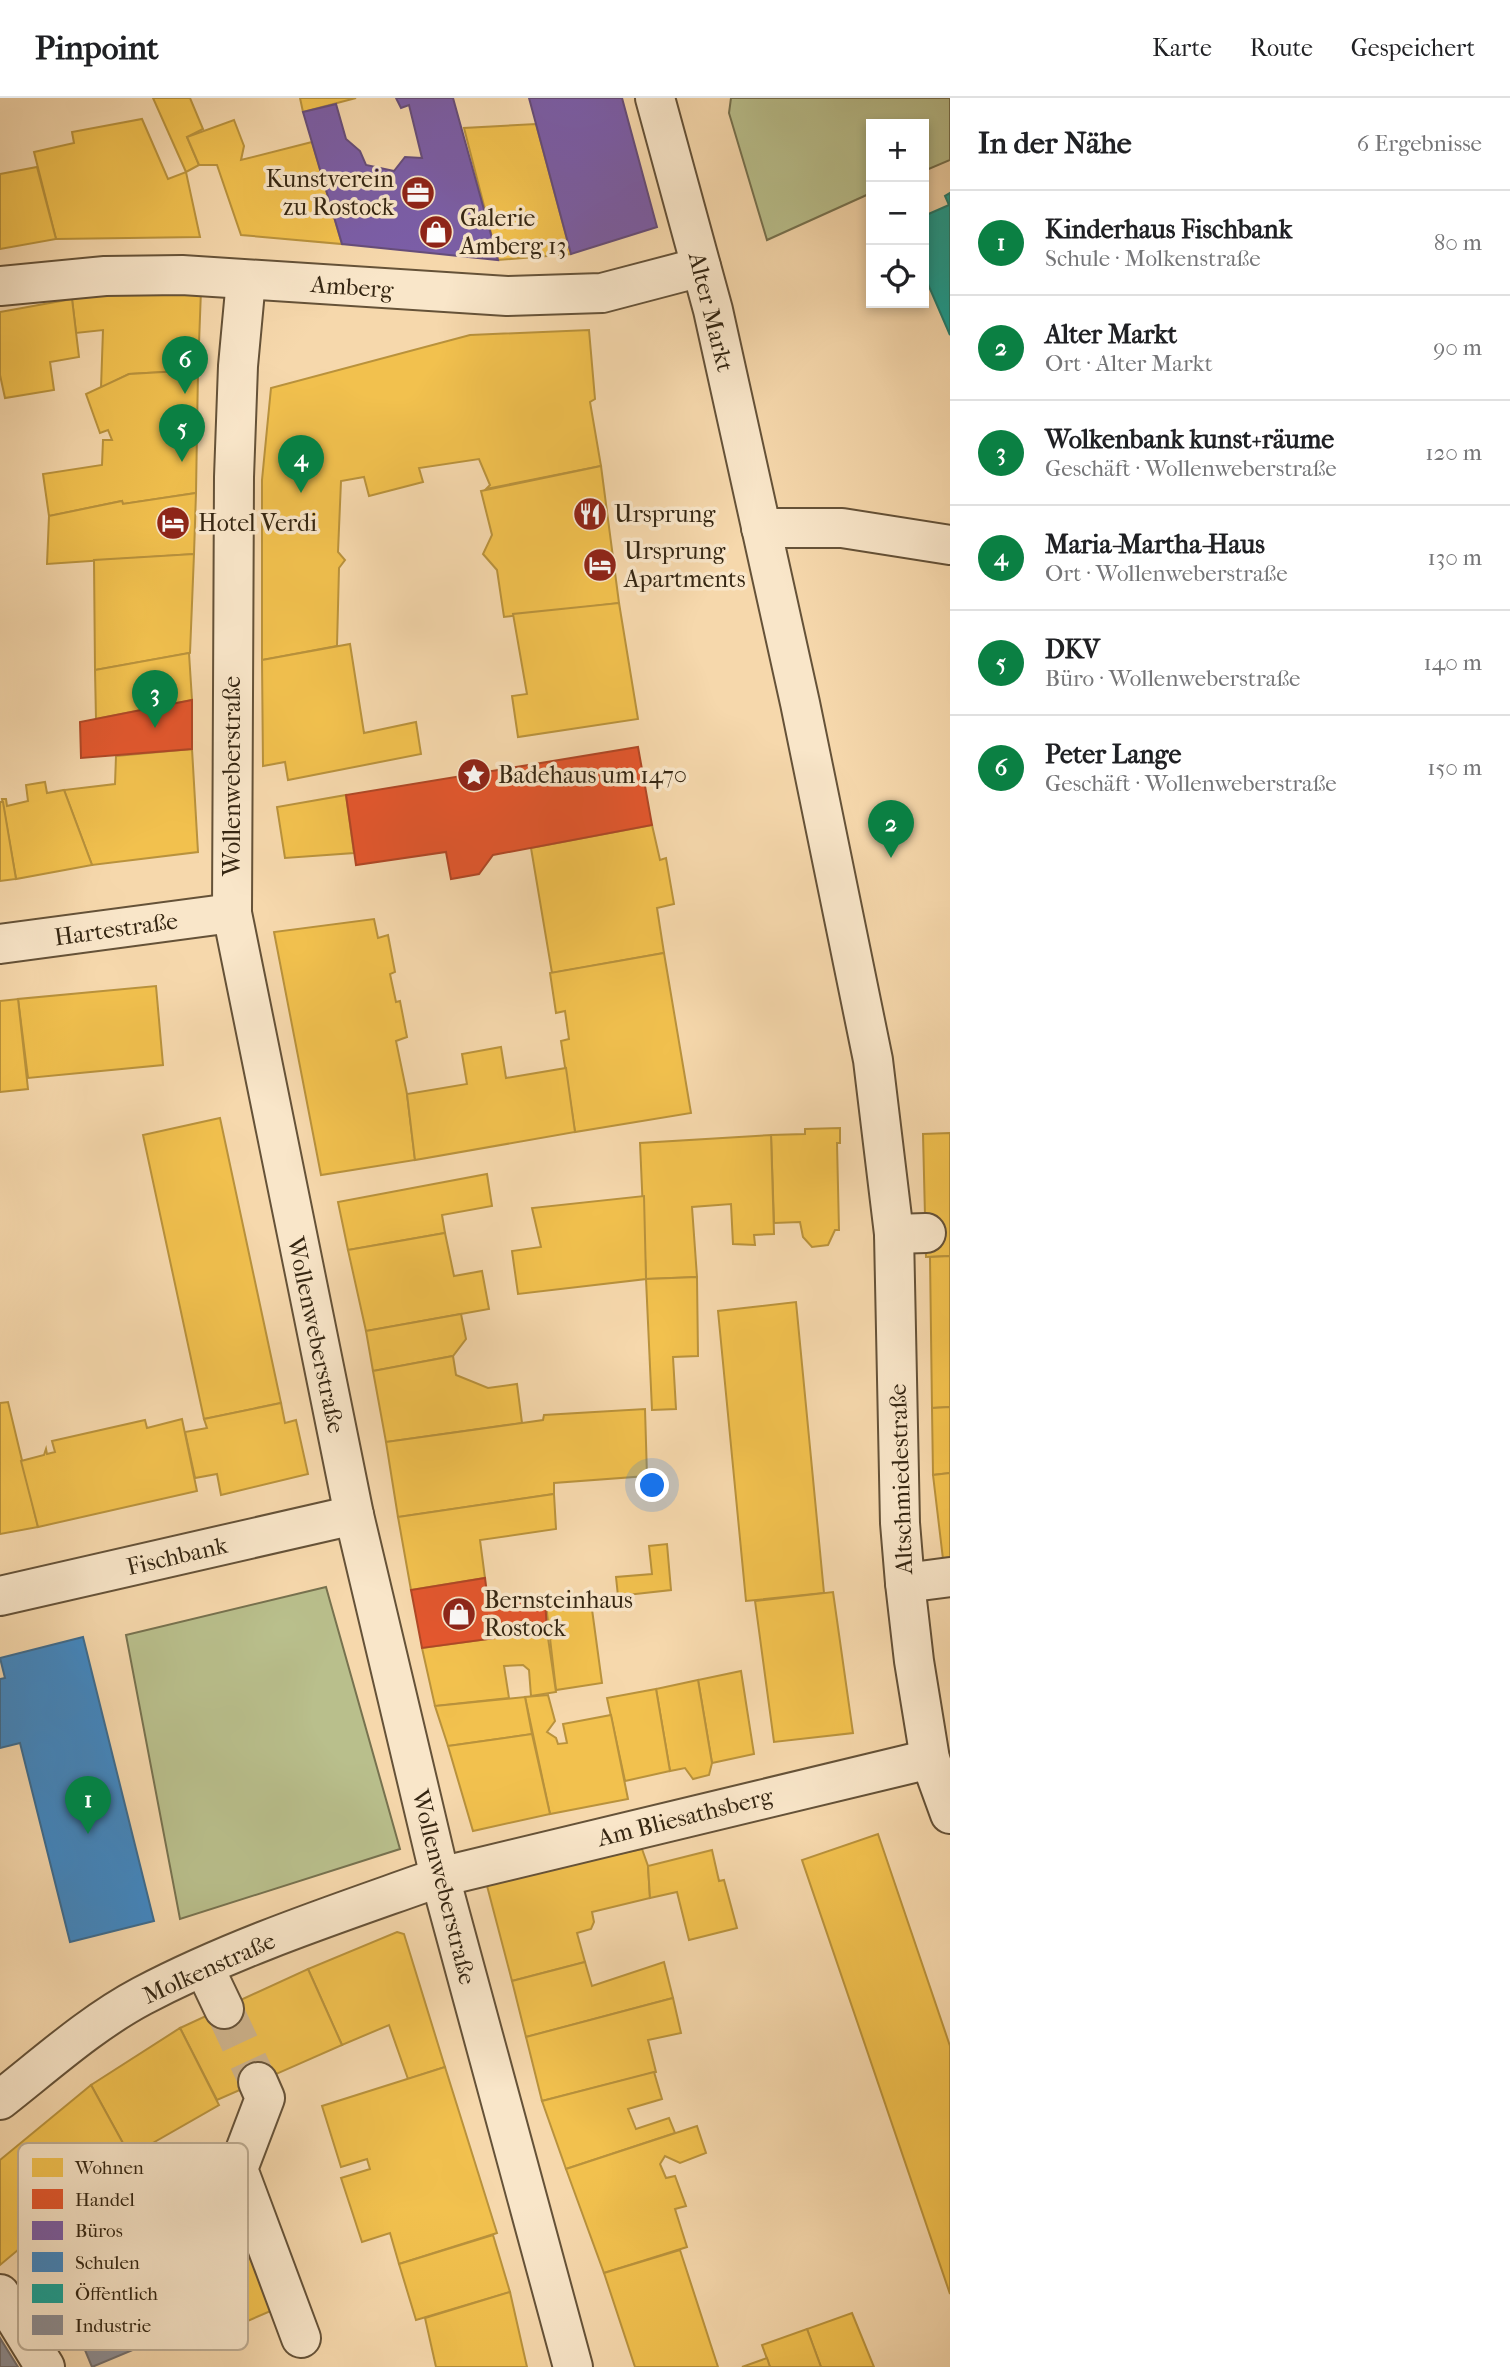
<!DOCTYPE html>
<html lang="de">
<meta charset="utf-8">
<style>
body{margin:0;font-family:"IM FELL French Canon",serif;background:#f6f6f6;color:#202124}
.controls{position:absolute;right:21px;top:21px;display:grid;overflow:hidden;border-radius:0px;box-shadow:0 4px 10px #0003}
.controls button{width:63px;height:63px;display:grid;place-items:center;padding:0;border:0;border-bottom:2px solid #e0e0e0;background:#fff;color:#202124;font:35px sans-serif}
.you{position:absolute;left:653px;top:1388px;width:24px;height:24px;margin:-18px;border:5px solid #fff;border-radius:50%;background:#1a73e8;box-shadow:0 0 0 10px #1a73e833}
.badge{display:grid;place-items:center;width:46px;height:46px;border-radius:50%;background:#0b8043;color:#fff;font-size:23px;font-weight:700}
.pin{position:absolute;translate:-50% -58px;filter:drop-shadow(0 2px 4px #0008)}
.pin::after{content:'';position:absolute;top:37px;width:24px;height:21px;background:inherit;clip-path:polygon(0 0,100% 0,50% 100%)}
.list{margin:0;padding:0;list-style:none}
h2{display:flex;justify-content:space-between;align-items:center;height:91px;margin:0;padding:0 28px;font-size:30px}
h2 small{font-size:23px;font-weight:400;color:#757577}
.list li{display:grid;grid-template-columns:46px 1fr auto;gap:21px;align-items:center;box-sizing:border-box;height:105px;padding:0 28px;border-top:2px solid #e0e0e0}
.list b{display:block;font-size:26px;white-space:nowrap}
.list p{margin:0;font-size:23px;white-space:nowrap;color:#757577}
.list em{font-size:23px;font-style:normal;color:#757577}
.icon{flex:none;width:38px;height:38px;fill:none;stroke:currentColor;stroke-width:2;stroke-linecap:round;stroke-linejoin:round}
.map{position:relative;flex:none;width:950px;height:2269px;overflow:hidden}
header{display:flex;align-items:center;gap:42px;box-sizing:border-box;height:98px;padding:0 35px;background:#fff;border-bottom:2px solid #e0e0e0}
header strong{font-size:33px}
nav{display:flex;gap:38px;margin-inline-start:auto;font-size:24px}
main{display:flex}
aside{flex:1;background:#fff}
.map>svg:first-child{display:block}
</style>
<header>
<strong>Pinpoint</strong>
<nav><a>Karte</a><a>Route</a><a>Gespeichert</a></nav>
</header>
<main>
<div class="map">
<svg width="950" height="2269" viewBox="0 0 950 2269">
<rect width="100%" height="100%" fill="#f6d8ac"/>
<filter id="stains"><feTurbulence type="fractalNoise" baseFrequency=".00286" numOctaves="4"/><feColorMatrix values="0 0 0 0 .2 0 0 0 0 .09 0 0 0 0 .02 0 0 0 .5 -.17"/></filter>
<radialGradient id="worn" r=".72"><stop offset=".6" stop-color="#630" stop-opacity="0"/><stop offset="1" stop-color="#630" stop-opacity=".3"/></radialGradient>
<!-- green -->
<g fill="#b9bf8c" stroke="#77724f" stroke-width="2">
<path d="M 731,0 L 950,0 L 950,62 L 924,73 L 924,26 L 871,26 L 871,95 L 767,142 L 729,15 Z"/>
<path d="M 326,1489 L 400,1751 L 180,1821 L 126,1537 Z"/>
</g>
<!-- homes -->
<g fill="#f2c14e" stroke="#b9923c" stroke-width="2">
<path d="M 153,0 L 190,0 L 203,31 L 187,39 L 199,67 L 186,74 Z"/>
<path d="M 300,0 L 356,0 L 303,14 Z"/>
<path d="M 142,21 L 168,81 L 186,74 L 200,139 L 56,141 L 34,54 L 74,45 L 72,34 Z"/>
<path d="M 234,22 L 244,48 L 241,62 L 312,44 L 342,146 L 241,137 L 217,67 L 199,67 L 187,39 Z"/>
<path d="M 536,26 L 571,156 L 498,162 L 464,30 Z"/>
<path d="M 37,69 L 56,141 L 0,151 L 0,76 Z"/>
<path d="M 201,192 L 198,272 L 129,276 L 101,290 L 103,232 L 76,235 L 72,201 L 124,194 Z"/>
<path d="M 72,201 L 79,259 L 50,264 L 54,292 L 5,300 L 0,277 L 0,214 Z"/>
<path d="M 589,232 L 595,301 L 590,304 L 601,368 L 486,391 L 490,387 L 479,361 L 419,370 L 423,384 L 369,398 L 364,379 L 341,383 L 338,454 L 345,462 L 339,470 L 337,548 L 262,562 L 262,382 L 271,290 L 470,237 Z"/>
<path d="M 198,272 L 196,395 L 123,406 L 122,403 L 49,418 L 43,376 L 102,367 L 103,342 L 112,342 L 108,332 L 100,335 L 86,296 L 129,276 Z"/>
<path d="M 601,368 L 619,505 L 504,519 L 497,472 L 483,456 L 492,437 L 481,393 Z"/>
<path d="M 196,395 L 194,456 L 47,466 L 49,418 L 122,403 L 123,406 Z"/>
<path d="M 194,456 L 190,555 L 95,572 L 94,462 Z"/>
<path d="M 619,505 L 638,621 L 518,639 L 512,598 L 527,596 L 513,516 Z"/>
<path d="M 350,546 L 364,635 L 416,624 L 421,656 L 288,682 L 285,664 L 263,668 L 262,562 Z"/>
<path d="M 189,555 L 192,602 L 96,621 L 95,572 Z"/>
<path d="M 192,651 L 198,754 L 92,767 L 64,692 L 115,686 L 116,658 Z"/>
<path d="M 45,684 L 47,695 L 64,692 L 92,767 L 16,781 L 2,701 L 6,701 L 7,708 L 28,703 L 26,687 Z"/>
<path d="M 346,697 L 354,755 L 285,760 L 277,709 Z"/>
<path d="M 0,704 L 3,704 L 16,781 L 0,783 Z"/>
<path d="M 652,727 L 660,762 L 666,760 L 674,806 L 657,810 L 664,855 L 552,875 L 531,750 Z"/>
<path d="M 374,821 L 378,840 L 388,837 L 395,874 L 390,876 L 396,904 L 400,903 L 407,939 L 396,943 L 407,996 L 415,1062 L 321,1077 L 274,834 Z"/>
<path d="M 664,855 L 691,1015 L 575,1034 L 561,943 L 569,941 L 565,913 L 556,915 L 550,875 Z"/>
<path d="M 156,888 L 163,967 L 28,980 L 18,901 Z"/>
<path d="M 18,901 L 28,991 L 0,994 L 0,903 Z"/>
<path d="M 501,949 L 506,980 L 566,970 L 575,1034 L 415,1062 L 407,996 L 467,986 L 462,956 Z"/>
<path d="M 220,1020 L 281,1305 L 204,1321 L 143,1037 Z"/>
<path d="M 840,1030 L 840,1045 L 837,1045 L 839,1132 L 835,1132 L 828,1147 L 812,1149 L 803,1139 L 800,1124 L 774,1125 L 771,1037 L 805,1036 L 805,1031 Z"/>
<path d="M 950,1035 L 950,1158 L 926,1159 L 923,1036 Z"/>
<path d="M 771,1037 L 774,1136 L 754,1137 L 755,1147 L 733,1146 L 731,1106 L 692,1109 L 697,1179 L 646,1181 L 640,1045 Z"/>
<path d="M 487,1076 L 492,1108 L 442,1117 L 445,1135 L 348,1152 L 338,1104 Z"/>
<path d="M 644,1098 L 646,1181 L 518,1196 L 512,1153 L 541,1149 L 532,1110 Z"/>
<path d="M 445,1135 L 454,1178 L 482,1173 L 489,1211 L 366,1233 L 348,1152 Z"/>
<path d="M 950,1158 L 950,1309 L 932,1310 L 930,1159 Z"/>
<path d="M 697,1179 L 698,1258 L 673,1259 L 676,1311 L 652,1312 L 646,1181 Z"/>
<path d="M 796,1204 L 824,1495 L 746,1503 L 718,1213 Z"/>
<path d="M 461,1216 L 466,1241 L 453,1258 L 373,1273 L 366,1233 Z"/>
<path d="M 453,1258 L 456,1277 L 488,1290 L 517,1286 L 522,1325 L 386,1344 L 373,1273 Z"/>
<path d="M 8,1304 L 38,1429 L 0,1436 L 0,1305 Z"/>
<path d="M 281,1305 L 285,1325 L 296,1322 L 308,1376 L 221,1397 L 217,1376 L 195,1380 L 185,1334 L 207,1330 L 204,1321 Z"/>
<path d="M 950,1309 L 950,1375 L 933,1377 L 932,1310 Z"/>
<path d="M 645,1311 L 647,1378 L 554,1385 L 554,1396 L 398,1419 L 386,1344 L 543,1322 L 544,1317 Z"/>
<path d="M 182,1321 L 197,1393 L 38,1429 L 21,1363 L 44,1357 L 46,1351 L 47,1356 L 55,1354 L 52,1343 L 145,1322 L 147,1330 Z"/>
<path d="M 950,1375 L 950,1461 L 943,1461 L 933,1377 Z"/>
<path d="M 554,1396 L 556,1431 L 480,1442 L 485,1480 L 411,1492 L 398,1419 Z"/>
<path d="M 667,1446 L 671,1492 L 618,1498 L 616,1479 L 652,1476 L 649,1448 Z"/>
<path d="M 833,1494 L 853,1635 L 774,1644 L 755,1503 Z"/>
<path d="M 591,1504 L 602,1585 L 556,1592 L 546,1506 Z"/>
<path d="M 547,1533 L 556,1594 L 531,1598 L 529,1572 L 523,1567 L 504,1568 L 509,1600 L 435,1608 L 422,1550 Z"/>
<path d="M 741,1573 L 754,1656 L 712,1665 L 698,1582 Z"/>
<path d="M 698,1582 L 712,1665 L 709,1677 L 693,1681 L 685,1670 L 670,1673 L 656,1591 Z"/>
<path d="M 656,1591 L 670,1673 L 625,1683 L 607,1600 Z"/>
<path d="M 548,1597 L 555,1623 L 547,1634 L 556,1640 L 558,1646 L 567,1645 L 563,1626 L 611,1617 L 628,1701 L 550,1716 L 525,1599 Z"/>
<path d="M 525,1599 L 532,1636 L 448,1648 L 435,1608 Z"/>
<path d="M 532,1636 L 550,1716 L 473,1733 L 448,1648 Z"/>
<path d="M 878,1736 L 950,1948 L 950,2196 L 802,1762 Z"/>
<path d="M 642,1751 L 648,1768 L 650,1800 L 592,1814 L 594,1824 L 591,1831 L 577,1835 L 585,1864 L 512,1883 L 486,1784 Z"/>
<path d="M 712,1752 L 719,1783 L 724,1782 L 737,1830 L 689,1842 L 677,1794 L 650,1800 L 648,1768 Z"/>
<path d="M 397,1834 L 404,1836 L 445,1969 L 408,1981 L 389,1927 L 342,1947 L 308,1871 Z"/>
<path d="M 585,1864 L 592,1888 L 664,1864 L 673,1900 L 526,1939 L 512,1883 Z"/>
<path d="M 308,1871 L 342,1947 L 217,2002 L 180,1930 Z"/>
<path d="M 673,1900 L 681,1935 L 648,1942 L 656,1974 L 542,2003 L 526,1939 Z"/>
<path d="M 180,1930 L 219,2007 L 130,2058 L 91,1987 Z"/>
<path d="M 445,1969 L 497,2135 L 399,2166 L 390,2135 L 362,2144 L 341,2080 L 370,2071 L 367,2061 L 341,2069 L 322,2008 Z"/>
<path d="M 654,1974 L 662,2001 L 628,2011 L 636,2031 L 669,2020 L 675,2035 L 566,2071 L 542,2003 Z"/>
<path d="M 91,1987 L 130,2058 L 0,2167 L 0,2062 Z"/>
<path d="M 697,2028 L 706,2055 L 680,2065 L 665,2058 L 660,2066 L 666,2080 L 675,2078 L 686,2108 L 675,2111 L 687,2149 L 604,2175 L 566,2071 Z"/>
<path d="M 216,2084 L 273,2212 L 215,2237 L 159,2110 Z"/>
<path d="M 493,2137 L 510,2194 L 416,2222 L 399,2166 Z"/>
<path d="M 680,2152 L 718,2269 L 635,2269 L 604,2175 Z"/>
<path d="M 510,2194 L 527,2269 L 436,2269 L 425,2220 Z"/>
<path d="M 852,2215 L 874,2269 L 821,2269 L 807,2231 Z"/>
<path d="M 807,2231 L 821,2269 L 770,2269 L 762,2247 Z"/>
<path d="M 767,2260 L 770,2269 L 742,2269 Z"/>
</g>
<!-- shops -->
<g fill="#e4572e" stroke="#b04826" stroke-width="2">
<path d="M 192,602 L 192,651 L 81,660 L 80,624 Z"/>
<path d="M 638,649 L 652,727 L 493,757 L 479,776 L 451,781 L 446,754 L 356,767 L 346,697 Z"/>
<path d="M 485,1480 L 488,1503 L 545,1501 L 547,1533 L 422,1550 L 411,1492 Z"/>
</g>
<!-- offices -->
<g fill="#7b5ea7" stroke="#664d7a" stroke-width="2">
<path d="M 396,0 L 453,0 L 498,162 L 342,146 L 303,14 L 336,6 L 346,41 L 360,53 L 366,67 L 394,73 L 405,59 L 422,60 L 409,7 L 401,10 Z"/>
<path d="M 529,0 L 622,0 L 657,129 L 571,156 Z"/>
</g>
<!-- schools -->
<path fill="#3f88c5" stroke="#3c6b8f" stroke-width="2" d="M 83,1539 L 154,1823 L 70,1844 L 20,1645 L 0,1650 L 0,1581 L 5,1580 L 0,1560 Z"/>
<!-- public -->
<path fill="#17a398" stroke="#207e70" stroke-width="2" d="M 950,95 L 950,237 L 924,177 L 924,118 L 949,107 L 945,98 Z"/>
<!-- industry -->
<g fill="#8d8d92" stroke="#736e6c" stroke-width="2">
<path d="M 151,2092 L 207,2221 L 92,2269 L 75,2228 L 143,2199 L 108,2110 Z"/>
<path d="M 0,2240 L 18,2269 L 0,2269 Z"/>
</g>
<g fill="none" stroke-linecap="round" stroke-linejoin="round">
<!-- minor-tunnel -->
<path stroke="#cfb48d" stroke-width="38" stroke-dasharray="38 19" stroke-linecap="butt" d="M 224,1911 L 258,1984"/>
<!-- minor casing -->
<g stroke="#655238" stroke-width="42">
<g id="minor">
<path d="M 655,0 L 713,212 L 800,605 L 873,962 L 894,1136 L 900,1425 L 905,1485 L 914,1563 L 930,1661 L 950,1716"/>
<path d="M 246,182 L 238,268 L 234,379 L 232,815 L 354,1417 L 440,1779 L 573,2269"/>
<path d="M 0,188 L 105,178 L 182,177 L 507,198 L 602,195 L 701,169"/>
<path d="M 761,430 L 842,430 L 950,447"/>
<path d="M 0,846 L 232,815"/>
<path d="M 894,1136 L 926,1135"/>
<path d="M 905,1485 L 950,1479"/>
<path d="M 0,1498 L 354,1417"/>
<path d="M 204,1869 L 224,1911"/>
<path d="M 258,1984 L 265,2000 L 238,2071 L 301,2240"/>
<path d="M 0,2002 C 46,1966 91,1925 142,1898 C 237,1848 340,1815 440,1779 L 930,1661"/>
<path d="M 0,2196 L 45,2269"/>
</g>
</g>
<!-- minor -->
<use href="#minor" stroke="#f9e6c9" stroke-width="38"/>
</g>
<!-- icons -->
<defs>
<g id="office-disc" transform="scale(1.75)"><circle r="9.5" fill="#8f2418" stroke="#f9e6c9"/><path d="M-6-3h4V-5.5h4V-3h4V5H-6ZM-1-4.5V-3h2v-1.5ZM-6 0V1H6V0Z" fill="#fff"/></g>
<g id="shop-disc" transform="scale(1.75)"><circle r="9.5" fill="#8f2418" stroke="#f9e6c9"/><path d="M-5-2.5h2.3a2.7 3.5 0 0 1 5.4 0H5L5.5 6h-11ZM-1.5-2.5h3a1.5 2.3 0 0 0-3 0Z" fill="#fff"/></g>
<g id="restaurant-disc" transform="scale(1.75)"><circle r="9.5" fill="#8f2418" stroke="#f9e6c9"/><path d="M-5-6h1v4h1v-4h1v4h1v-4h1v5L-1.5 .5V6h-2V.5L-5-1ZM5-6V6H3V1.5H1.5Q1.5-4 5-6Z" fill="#fff"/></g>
<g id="hotel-disc" transform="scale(1.75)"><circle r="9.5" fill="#8f2418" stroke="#f9e6c9"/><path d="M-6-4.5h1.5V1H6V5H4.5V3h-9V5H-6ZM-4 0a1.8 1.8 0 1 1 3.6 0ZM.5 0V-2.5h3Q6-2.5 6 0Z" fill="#fff"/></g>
<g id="sight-disc" transform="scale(1.75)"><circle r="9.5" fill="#8f2418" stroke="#f9e6c9"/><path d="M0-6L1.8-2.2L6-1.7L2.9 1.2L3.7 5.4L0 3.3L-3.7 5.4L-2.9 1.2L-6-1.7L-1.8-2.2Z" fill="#fff"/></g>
</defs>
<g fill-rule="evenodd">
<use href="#office-disc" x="418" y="95"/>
<use href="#shop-disc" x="436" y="134"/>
<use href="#restaurant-disc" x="590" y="416"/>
<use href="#hotel-disc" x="173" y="425"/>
<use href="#hotel-disc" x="600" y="467"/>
<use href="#sight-disc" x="474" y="677"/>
<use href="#shop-disc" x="459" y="1516"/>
</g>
<g text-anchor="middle" stroke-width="7" stroke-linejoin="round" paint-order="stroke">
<!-- poi labels -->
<g font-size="24" fill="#352612" stroke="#f9e6c9" text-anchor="start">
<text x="394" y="89" text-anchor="end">Kunstverein<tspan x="394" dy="28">zu Rostock</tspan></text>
<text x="460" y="128">Galerie<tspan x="460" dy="28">Amberg 13</tspan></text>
<text x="614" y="424">Ursprung</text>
<text x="198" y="433">Hotel Verdi</text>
<text x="624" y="461">Ursprung<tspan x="624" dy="28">Apartments</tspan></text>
<text x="498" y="685">Badehaus um 1470</text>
<text x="484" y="1510">Bernsteinhaus<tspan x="484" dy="28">Rostock</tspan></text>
</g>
<!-- street labels -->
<g font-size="24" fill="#352612" stroke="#f9e6c9">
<text transform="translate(352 189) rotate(4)" y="8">Amberg</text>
<text transform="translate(711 214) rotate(76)" y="8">Alter Markt</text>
<text transform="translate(232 678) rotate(-90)" y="8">Wollenweberstraße</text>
<text transform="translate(116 831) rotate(-8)" y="8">Hartestraße</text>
<text transform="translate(316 1237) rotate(78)" y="8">Wollenweberstraße</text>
<text transform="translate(901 1381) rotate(-92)" y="8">Altschmiedestraße</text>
<text transform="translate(177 1458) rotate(-13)" y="8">Fischbank</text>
<text transform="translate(685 1719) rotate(-14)" y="8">Am Bliesathsberg</text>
<text transform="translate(444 1789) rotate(76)" y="8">Wollenweberstraße</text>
<text transform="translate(209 1870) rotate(-24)" y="8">Molkenstraße</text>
</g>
</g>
<!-- legend -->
<rect x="18" y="2045" width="230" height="207" rx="10" fill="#f9e6c9" stroke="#beac92" stroke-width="2"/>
<rect x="32" y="2060" width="31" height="19" fill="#f2c14e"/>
<rect x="32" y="2091" width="31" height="20" fill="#e4572e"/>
<rect x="32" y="2123" width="31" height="19" fill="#7b5ea7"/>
<rect x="32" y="2154" width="31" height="20" fill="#3f88c5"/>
<rect x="32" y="2186" width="31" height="19" fill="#17a398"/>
<rect x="32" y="2217" width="31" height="20" fill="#8d8d92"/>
<g font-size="19" fill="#352612">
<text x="75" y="2076">Wohnen</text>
<text x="75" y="2108">Handel</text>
<text x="75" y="2139">Büros</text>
<text x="75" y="2171">Schulen</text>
<text x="75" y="2202">Öffentlich</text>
<text x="75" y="2234">Industrie</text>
</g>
<rect width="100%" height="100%" filter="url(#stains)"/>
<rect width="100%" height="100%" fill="url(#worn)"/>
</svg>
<div class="controls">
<button>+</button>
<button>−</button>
<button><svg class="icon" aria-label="locate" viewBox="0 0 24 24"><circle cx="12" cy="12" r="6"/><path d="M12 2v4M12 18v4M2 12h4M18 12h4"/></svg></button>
</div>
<div class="you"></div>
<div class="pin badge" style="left:88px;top:1736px">1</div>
<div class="pin badge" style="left:891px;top:760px">2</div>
<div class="pin badge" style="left:155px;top:630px">3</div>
<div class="pin badge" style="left:301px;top:395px">4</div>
<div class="pin badge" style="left:182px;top:364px">5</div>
<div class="pin badge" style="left:185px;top:296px">6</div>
</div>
<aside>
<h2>In der Nähe<small>6 Ergebnisse</small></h2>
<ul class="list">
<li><span class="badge">1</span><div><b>Kinderhaus Fischbank</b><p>Schule · Molkenstraße</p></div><em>80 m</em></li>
<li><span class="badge">2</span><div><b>Alter Markt</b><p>Ort · Alter Markt</p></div><em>90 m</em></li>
<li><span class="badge">3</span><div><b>Wolkenbank kunst+räume</b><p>Geschäft · Wollenweberstraße</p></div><em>120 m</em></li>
<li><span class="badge">4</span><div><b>Maria-Martha-Haus</b><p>Ort · Wollenweberstraße</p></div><em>130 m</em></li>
<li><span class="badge">5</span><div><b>DKV</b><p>Büro · Wollenweberstraße</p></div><em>140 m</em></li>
<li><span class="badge">6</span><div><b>Peter Lange</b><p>Geschäft · Wollenweberstraße</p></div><em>150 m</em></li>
</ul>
</aside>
</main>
